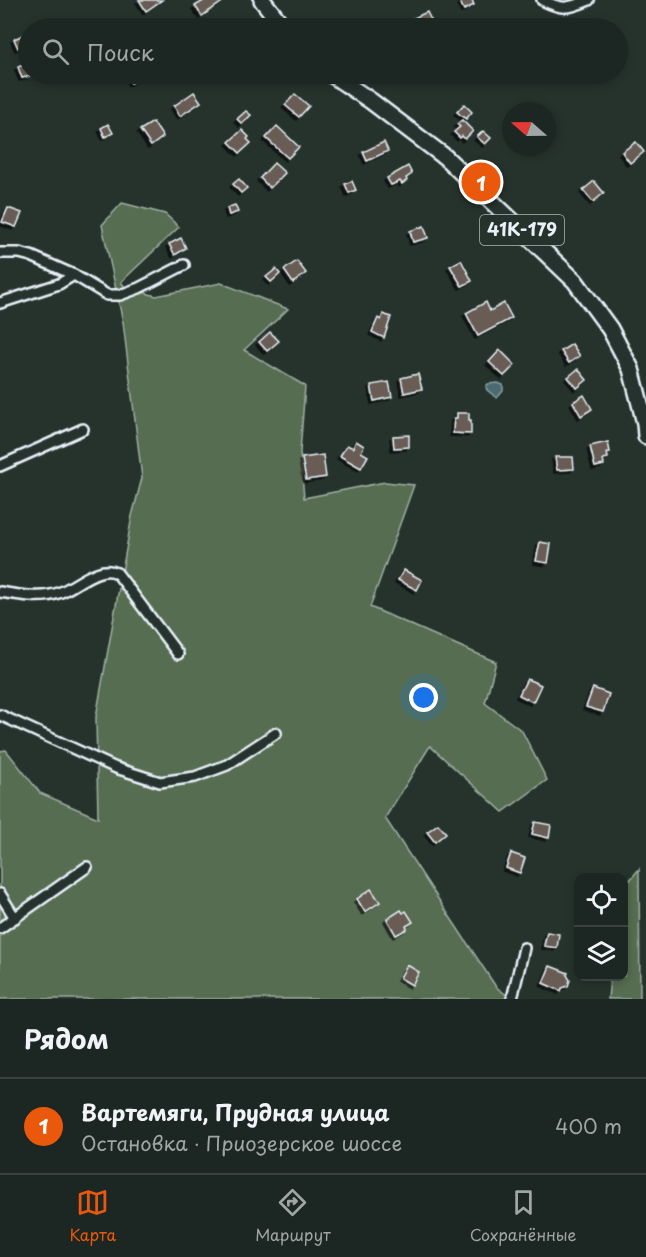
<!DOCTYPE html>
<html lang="ru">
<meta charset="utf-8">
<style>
body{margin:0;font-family:"Playpen Sans",sans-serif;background:#252e2a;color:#f1f3f6}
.controls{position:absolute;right:18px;bottom:18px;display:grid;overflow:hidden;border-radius:12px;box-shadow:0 3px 9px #0003}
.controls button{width:54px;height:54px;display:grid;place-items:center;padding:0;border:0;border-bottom:2px solid #3a4340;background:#1c2622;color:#f1f3f6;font:30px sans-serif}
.compass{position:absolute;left:502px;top:102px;width:54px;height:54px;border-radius:50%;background:#1c2622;box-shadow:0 3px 9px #0003;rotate:290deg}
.you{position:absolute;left:424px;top:698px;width:21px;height:21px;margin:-15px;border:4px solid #fff;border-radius:50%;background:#1a73e8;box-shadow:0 0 0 9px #1a73e833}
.badge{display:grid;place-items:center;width:39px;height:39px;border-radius:50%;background:#ea580c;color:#fff;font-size:20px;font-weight:700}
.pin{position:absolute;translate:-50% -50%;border:3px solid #fff;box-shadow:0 2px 6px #0006}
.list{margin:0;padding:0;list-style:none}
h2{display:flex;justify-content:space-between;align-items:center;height:78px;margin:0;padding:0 24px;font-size:26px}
h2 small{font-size:20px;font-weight:400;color:#a0a5a5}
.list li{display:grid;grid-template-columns:39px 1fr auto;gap:18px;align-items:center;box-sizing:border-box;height:96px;padding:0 24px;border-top:2px solid #3a4340}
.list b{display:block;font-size:22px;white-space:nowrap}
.list p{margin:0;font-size:20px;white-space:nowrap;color:#a0a5a5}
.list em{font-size:20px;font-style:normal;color:#a0a5a5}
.icon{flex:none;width:33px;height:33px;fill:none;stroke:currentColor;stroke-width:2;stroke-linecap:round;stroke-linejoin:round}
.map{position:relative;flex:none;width:646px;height:999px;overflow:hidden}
.search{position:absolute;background:#1c2622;box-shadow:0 3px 9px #0003;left:18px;right:18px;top:18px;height:66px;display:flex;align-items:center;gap:15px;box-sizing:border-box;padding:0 21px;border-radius:33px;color:#a0a5a5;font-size:22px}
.sheet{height:174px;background:#1c2622}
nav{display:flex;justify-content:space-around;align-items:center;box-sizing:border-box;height:84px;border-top:2px solid #3a4340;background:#1c2622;font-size:16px;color:#a0a5a5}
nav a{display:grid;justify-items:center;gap:3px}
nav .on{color:#ea580c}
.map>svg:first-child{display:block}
</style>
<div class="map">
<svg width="646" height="999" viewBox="0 0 646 999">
<defs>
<filter id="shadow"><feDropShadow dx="-3" dy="3" stdDeviation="0" flood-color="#0009"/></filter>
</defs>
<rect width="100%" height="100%" fill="#26332d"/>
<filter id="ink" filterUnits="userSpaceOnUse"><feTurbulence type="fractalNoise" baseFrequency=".0167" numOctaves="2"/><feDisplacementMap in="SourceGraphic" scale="12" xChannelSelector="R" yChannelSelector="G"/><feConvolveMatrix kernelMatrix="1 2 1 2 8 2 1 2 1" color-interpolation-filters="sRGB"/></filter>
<g filter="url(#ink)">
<!-- green -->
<g fill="#576d51" stroke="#a0afa4" stroke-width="1.5">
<path d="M 122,203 L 165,214 L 179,227 L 121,282 L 125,287 L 156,296 L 221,283 L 288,309 L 244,350 L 305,386 L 300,452 L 304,498 L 385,482 L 414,485 L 370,607 L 496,662 L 485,703 L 522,731 L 547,780 L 503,812 L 430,746 L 385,818 L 496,987 L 512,999 L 0,999 L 0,751 L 6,750 L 40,793 L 98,818 L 96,717 L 132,516 L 142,478 L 123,322 L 102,225 Z"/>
<path d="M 639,869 L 640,999 L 608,999 L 610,977 L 624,976 L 624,887 Z"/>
</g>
<!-- water -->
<path fill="#496b70" stroke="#89a1a6" stroke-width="1.5" d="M 498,383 L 503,385 L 503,391 L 497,398 L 487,390 L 486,387 L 488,384 Z"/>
<!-- building -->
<g fill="#675b54" stroke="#e8f1f8" stroke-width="1.5" filter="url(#shadow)">
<path d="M 139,0 L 162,0 L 146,11 Z"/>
<path d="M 205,0 L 225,0 L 202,16 L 195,6 Z"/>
<path d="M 463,0 L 472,0 L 474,5 L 464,10 L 460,2 Z"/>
<path d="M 427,12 L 432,22 L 418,28 L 392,28 Z"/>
<path d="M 28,33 L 28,43 L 18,48 L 14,39 Z"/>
<path d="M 26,64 L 30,76 L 22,78 L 18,67 Z"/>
<path d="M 127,74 L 150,74 L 131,83 Z"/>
<path d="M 194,92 L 201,102 L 180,116 L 174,106 Z"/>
<path d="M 295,94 L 309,106 L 299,117 L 285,105 Z"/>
<path d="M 464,104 L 472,112 L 466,119 L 457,112 Z"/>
<path d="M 246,111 L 251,115 L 242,124 L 237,119 Z"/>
<path d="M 462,120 L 473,131 L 465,139 L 462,136 L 460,138 L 454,132 L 460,127 L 457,124 Z"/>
<path d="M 153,122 L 163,137 L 151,146 L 140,130 Z"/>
<path d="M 108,124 L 113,133 L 105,137 L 101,128 Z"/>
<path d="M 277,126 L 299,147 L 288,158 L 266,138 Z"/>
<path d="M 242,130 L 249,137 L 247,139 L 251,143 L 240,153 L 229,142 Z"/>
<path d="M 483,131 L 491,138 L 485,144 L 477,137 Z"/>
<path d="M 384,142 L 388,151 L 367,161 L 363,152 Z"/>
<path d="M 636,142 L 644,152 L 630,163 L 622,152 Z"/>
<path d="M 274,163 L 285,173 L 270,188 L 260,178 Z"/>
<path d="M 408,166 L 412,174 L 406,178 L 407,180 L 402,184 L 400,181 L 391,185 L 387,178 Z"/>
<path d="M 239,179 L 247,188 L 241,193 L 233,184 Z"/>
<path d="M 352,181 L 356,190 L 349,193 L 345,184 Z"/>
<path d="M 594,181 L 604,193 L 593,202 L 583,190 Z"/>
<path d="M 235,205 L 238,212 L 229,215 L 227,208 Z"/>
<path d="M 8,208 L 22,213 L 16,227 L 2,222 Z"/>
<path d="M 424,226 L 428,238 L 413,242 L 410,231 Z"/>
<path d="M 181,238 L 186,248 L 175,255 L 169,244 Z"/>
<path d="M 461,260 L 472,281 L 462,286 L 450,266 Z"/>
<path d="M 297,261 L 306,273 L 293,283 L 284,270 Z"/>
<path d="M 276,269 L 280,274 L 271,282 L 266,277 Z"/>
<path d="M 486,302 L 490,311 L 504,303 L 512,318 L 478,336 L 466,313 Z"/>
<path d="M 383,314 L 391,317 L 384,338 L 372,332 L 378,318 L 381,320 Z"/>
<path d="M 270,332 L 279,341 L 267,351 L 259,342 Z"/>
<path d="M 572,344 L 580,356 L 569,363 L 561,351 Z"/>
<path d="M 500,350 L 515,365 L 504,376 L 489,362 Z"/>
<path d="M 578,369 L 587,380 L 577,388 L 568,377 Z"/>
<path d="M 418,374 L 422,389 L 404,393 L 401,378 Z"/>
<path d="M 389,382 L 392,397 L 374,401 L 371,385 Z"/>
<path d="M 584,395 L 592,409 L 581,416 L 573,402 Z"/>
<path d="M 457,413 L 469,413 L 469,420 L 471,420 L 471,434 L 453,433 L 454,418 L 457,418 Z"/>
<path d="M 409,435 L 409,447 L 394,448 L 393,436 Z"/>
<path d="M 356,441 L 364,446 L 361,452 L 368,456 L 361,468 L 340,456 L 347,445 L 353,448 Z"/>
<path d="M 608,442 L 610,452 L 607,453 L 608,458 L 603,459 L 604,465 L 595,467 L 590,446 Z"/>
<path d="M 323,455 L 326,477 L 306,480 L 302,458 Z"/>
<path d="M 555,457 L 573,457 L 574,469 L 557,470 Z"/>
<path d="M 540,542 L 551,544 L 548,563 L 536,561 Z"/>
<path d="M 404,570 L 422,580 L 417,590 L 398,580 Z"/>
<path d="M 527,679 L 541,685 L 533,702 L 519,695 Z"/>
<path d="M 593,688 L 609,694 L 603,712 L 586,707 Z"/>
<path d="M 535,822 L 551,825 L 549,838 L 532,834 Z"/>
<path d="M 438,824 L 446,833 L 435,842 L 427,832 Z"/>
<path d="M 511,853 L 525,858 L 520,873 L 506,868 Z"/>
<path d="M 371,889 L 380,902 L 365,912 L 357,899 Z"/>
<path d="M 401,910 L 403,913 L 406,911 L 413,922 L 406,926 L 407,929 L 396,935 L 387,919 Z"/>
<path d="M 547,932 L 559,934 L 557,948 L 544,946 Z"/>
<path d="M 407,965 L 419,972 L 412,985 L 400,978 Z"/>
<path d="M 550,966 L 568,973 L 567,975 L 570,980 L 568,986 L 562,988 L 561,991 L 543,983 Z"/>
</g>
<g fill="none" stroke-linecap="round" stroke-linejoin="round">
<!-- street casing -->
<g stroke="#e8f1f8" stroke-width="14">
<g id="street">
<path d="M 542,0 C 562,10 568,9 589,0"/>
<path d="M 0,253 L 19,253 L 31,256 L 74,275 L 107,295 L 120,295 L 139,288 L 184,265"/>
<path d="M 0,303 L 59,284 L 74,275"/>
<path d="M 0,466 L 83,429"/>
<path d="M 0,592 C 20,595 42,600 61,592 C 78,585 99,564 117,573 L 178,654"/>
<path d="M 0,715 L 116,768 L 160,782 L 195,777 L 227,765 L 276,733"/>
<path d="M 0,894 L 15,918"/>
<path d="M 0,928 L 87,867"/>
<path d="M 512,999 L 524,948"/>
</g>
</g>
<!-- primary casing -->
<g stroke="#e8f1f8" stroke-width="20">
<g id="primary">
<path d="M 262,0 L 284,28"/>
<path d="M 331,74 L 371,101 L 445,157 L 575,281 L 610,329 L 631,369 L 645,423 L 646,436"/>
</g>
</g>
<!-- street -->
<use href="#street" stroke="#26332d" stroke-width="9"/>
<!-- primary -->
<use href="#primary" stroke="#26332d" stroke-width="15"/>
</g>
</g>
<g text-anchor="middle" stroke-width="5" stroke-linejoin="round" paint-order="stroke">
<!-- shield labels -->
<rect fill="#26332d" stroke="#aeb8bb" stroke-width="1.5" x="480" y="215" width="84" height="30" rx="4.5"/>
<g font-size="18" font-weight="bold" fill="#e8f1f8">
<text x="522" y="236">41К-179</text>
</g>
</g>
</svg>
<div class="controls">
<button><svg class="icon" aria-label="locate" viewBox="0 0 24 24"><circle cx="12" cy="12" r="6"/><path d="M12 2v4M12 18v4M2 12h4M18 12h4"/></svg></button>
<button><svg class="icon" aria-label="layers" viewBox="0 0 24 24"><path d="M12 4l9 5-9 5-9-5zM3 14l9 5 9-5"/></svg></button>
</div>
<svg class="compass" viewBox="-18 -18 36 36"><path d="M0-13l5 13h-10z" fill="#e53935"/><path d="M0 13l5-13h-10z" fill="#a0a5a5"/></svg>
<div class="you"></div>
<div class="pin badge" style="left:481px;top:182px">1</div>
<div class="search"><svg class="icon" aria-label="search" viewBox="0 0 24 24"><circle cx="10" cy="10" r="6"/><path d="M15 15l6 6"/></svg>Поиск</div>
</div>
<section class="sheet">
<h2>Рядом<small></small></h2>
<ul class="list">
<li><span class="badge">1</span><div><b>Вартемяги, Прудная улица</b><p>Остановка · Приозерское шоссе</p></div><em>400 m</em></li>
</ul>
</section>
<nav>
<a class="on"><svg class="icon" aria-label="map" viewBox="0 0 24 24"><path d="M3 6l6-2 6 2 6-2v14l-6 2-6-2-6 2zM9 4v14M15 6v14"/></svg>Карта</a>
<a><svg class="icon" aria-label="directions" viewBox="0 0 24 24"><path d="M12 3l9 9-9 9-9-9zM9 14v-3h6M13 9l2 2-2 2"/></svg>Маршрут</a>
<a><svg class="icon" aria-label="saved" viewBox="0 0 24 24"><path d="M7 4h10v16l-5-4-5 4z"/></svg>Сохранённые</a>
</nav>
